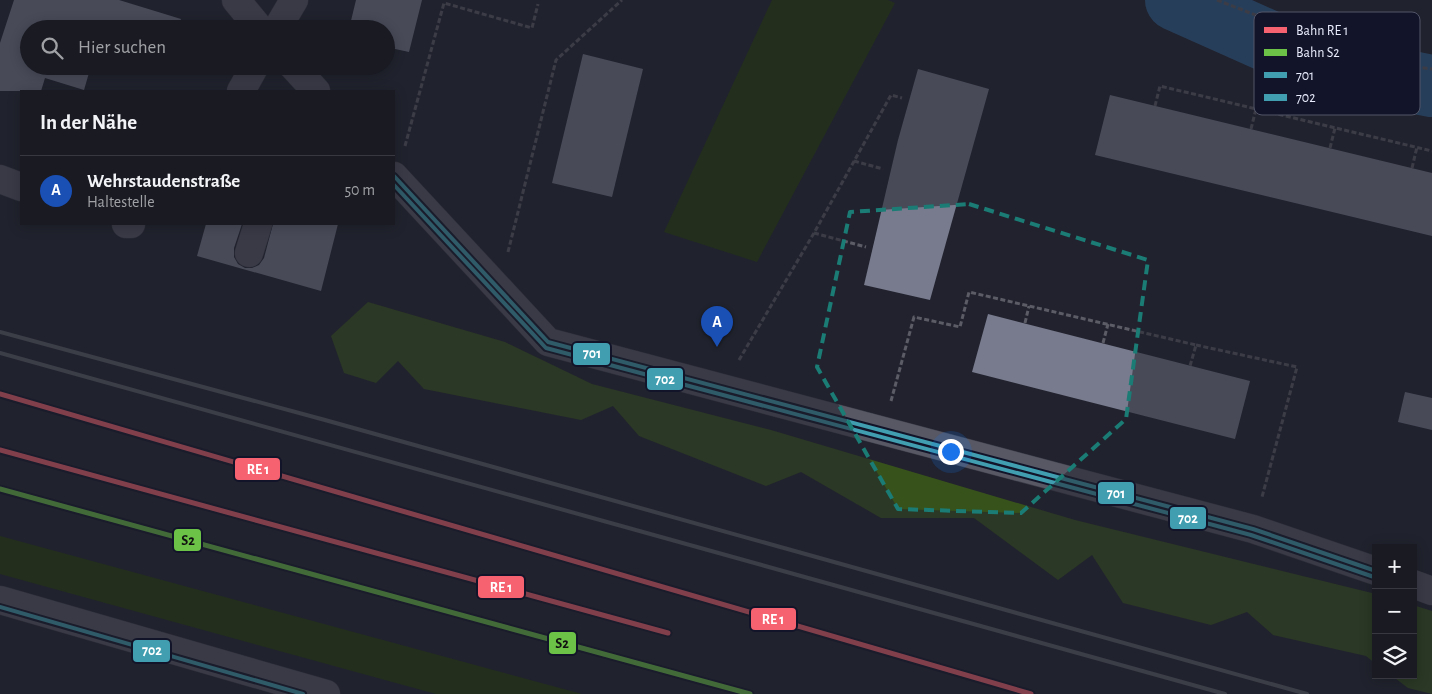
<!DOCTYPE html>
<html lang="de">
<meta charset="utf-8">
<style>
body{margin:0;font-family:"Alegreya Sans",sans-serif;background:#22232a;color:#f1f3f6}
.controls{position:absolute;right:15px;bottom:15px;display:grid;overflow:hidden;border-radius:0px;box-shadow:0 2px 12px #0003}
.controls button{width:45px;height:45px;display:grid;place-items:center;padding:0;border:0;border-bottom:1px solid #373840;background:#191a22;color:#f1f3f6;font:25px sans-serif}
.you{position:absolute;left:950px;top:451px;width:18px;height:18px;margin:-12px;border:4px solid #fff;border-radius:50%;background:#1a73e8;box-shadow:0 0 0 8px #1a73e833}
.badge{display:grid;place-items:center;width:32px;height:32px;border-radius:50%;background:#8c9099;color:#fff;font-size:16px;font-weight:700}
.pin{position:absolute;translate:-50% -41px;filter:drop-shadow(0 1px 2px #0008)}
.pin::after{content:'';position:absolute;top:26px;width:18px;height:15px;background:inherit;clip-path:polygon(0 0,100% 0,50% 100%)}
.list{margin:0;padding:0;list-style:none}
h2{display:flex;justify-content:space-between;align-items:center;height:65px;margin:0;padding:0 20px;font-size:21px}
h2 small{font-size:16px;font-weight:400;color:#9fa1a5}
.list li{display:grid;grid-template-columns:32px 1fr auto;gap:15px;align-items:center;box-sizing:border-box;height:70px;padding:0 20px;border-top:1px solid #373840}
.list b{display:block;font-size:19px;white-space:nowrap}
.list p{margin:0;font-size:16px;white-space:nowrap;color:#9fa1a5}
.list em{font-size:16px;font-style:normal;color:#9fa1a5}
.icon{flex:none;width:28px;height:28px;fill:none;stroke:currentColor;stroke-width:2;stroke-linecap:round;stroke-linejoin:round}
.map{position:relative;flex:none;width:1432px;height:694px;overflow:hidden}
.search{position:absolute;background:#191a22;box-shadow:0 2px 12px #0003;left:20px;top:20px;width:375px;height:55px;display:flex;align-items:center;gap:12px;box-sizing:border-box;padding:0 18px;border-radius:28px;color:#9fa1a5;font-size:19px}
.panel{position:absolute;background:#191a22;box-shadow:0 2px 12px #0003;left:20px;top:90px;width:375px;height:135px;border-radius:0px}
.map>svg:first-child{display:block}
</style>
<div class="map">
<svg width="1432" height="694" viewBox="0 0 1432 694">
<rect width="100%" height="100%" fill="#21222e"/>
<!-- green -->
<g fill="#263d0a">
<path d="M 772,0 L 888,0 L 895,3 L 757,262 L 664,232 Z"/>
<path d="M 0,536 L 582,694 L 436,694 L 0,574 Z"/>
</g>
<!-- forest -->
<g fill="#38521b">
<path d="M 368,302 L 505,342 L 592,384 L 771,430 L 1075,520 L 1376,594 L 1376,664 L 1366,656 L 1273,635 L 1247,612 L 1211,625 L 1123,603 L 1092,555 L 1058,580 L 974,518 L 881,518 L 801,472 L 766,486 L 639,436 L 613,406 L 581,420 L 424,389 L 398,361 L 376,383 L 344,373 L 331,336 Z"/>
<path d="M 1413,605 L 1432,611 L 1432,694 L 1408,688 L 1391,675 L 1413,675 Z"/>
</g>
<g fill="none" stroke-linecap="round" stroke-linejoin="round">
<!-- river -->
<path stroke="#306190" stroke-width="62" d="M 1176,0 L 1317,63 L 1432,86"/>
</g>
<!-- building -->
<g fill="#787b8d">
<path d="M 14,0 L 119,0 L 181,19 L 178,29 L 29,29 L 29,66 L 91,66 L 84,90 L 45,78 L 41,91 L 0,91 L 0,43 Z"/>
<path d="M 356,0 L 422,0 L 409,52 L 386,47 L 386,29 L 349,29 Z"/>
<path d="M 583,54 L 643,69 L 612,197 L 552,183 Z"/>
<path d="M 918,69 L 989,89 L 930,300 L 864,285 L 898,140 Z"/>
<path d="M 1110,95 L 1432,173 L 1432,236 L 1095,155 Z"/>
<path d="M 206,224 L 242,224 L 234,248 L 234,257 L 238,264 L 245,268 L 252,268 L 259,265 L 264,258 L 273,224 L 338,224 L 321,291 L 197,256 Z"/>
<path d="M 988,314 L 1250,381 L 1235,439 L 972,372 Z"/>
<path d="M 1405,392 L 1432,398 L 1432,430 L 1398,422 Z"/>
</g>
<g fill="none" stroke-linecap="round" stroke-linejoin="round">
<!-- minor casing -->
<g stroke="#3c3d48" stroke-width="29">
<g id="minor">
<path d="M 236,0 L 260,29"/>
<path d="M 277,29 L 294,0"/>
<path d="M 293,66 L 316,91"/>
<path d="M 241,91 L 255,66"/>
<path d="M 394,176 L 548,342 L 1253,529 L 1376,571"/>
<path d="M 0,179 L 21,187"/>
<path d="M 126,224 L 131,224"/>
<path d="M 249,253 L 258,224"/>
<path d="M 1413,584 L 1432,591"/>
<path d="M 0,600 L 326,694"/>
</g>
</g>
<!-- path -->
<g stroke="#5b5c65" stroke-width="3" stroke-dasharray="5 2.5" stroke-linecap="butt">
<path d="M 1217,0 L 1373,61 L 1432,69"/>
<path d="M 1155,106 L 1160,86 L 1432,151"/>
<path d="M 1251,129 L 1256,109"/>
<path d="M 405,146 L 444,3 L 532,28 L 538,4"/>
<path d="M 1330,148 L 1335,128"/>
<path d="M 854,161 L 883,169"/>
<path d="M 1412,168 L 1417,147"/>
<path d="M 814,233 L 866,247"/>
<path d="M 508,252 L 556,60 L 622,0"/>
<path d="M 1025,323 L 1029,306"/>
<path d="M 1103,343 L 1108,324"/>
<path d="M 1196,345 L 1297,367 L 1262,497"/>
<path d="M 739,360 L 814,233 L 891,95 L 902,98"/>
<path d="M 891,401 L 914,317 L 960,327 L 969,292 L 1196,345 L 1190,366"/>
</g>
<!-- minor -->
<use href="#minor" stroke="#575864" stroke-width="28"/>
<!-- rail -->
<g stroke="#5c5e67" stroke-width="4">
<path d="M 0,332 L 325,420 L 1307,694"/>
<path d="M 0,353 L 1225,694"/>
</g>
<!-- bus-1 casing -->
<g stroke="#121429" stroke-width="8">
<path id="bus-1" d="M 394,176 L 548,342 L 1253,529 L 1376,571"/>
</g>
<!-- bus-2 casing -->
<g stroke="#121429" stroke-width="8">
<g id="bus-2">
<path d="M 394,185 L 546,348 L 1251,535 L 1374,577"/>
<path d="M 0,607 L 303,694"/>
</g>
</g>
<!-- bus-1 -->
<use href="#bus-1" stroke="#409eb0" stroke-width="4"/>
<!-- bus-2 -->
<use href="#bus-2" stroke="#409eb0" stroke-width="4"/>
<!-- rail-1 casing -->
<g stroke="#121429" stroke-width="9">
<g id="rail-1">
<path d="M 0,394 L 1031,694"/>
<path d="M 0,450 L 668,633"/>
</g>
</g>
<!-- rail-2 casing -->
<g stroke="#121429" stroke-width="9">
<path id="rail-2" d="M 0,489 L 750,694"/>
</g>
<!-- rail-1 -->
<use href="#rail-1" stroke="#f76270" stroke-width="5"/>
<!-- rail-2 -->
<use href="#rail-2" stroke="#6cc247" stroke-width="5"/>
</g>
<!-- marked area -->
<path d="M0 0H1432V694H0ZM 969,204 L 1148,260 L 1126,419 L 1021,513 L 898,509 L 817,367 L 850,212 Z" fill="#21222e" fill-opacity=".55" fill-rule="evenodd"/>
<path fill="none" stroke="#1a7c75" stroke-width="4" stroke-dasharray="10 6" stroke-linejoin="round" d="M 969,204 L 1148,260 L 1126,419 L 1021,513 L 898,509 L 817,367 L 850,212 Z"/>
<!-- legend -->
<rect x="1254" y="12" width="166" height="103" rx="8" fill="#121429" stroke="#525568" stroke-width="1"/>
<rect x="1264" y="27" width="23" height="6" fill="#f76270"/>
<rect x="1264" y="49" width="23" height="7" fill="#6cc247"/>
<rect x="1264" y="72" width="23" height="6" fill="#409eb0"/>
<rect x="1264" y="94" width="23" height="7" fill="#409eb0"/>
<g font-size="14" fill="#e9ecfc">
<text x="1296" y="35">Bahn RE 1</text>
<text x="1296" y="57">Bahn S2</text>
<text x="1296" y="80">701</text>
<text x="1296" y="102">702</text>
</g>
<g stroke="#121429" stroke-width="2">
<rect x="572" y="342" width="39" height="24" rx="5" fill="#409eb0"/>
<rect x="646" y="367" width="38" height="24" rx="5" fill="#409eb0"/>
<rect x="234" y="457" width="47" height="24" rx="5" fill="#f76270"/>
<rect x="1097" y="481" width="38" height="24" rx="5" fill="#409eb0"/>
<rect x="1169" y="506" width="38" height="24" rx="5" fill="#409eb0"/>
<rect x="173" y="528" width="29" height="24" rx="5" fill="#6cc247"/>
<rect x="477" y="575" width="48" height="24" rx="5" fill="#f76270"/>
<rect x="750" y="607" width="47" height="24" rx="5" fill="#f76270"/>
<rect x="548" y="631" width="29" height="24" rx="5" fill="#6cc247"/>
<rect x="132" y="639" width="39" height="24" rx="5" fill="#409eb0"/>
</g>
<g font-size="14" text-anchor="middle" font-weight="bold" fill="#fff">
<text x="592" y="358">701</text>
<text x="665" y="384">702</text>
<text x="258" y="474">RE 1</text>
<text x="1116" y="498">701</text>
<text x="1188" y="523">702</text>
<text x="501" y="592">RE 1</text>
<text x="773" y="624">RE 1</text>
<text x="152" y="655">702</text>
</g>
<g font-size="14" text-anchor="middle" font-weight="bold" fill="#111">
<text x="188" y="545">S2</text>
<text x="562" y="648">S2</text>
</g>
</svg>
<div class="controls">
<button>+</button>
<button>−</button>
<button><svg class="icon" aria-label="layers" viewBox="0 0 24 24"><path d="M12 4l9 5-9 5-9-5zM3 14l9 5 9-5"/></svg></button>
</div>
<div class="you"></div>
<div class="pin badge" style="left:717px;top:347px;background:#1a4fb4">A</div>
<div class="search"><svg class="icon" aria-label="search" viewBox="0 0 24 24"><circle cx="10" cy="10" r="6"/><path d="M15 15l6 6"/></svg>Hier suchen</div>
<section class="panel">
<h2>In der Nähe<small></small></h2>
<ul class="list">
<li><span class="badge" style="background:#1a4fb4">A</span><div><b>Wehrstaudenstraße</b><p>Haltestelle</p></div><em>50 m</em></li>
</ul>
</section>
</div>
